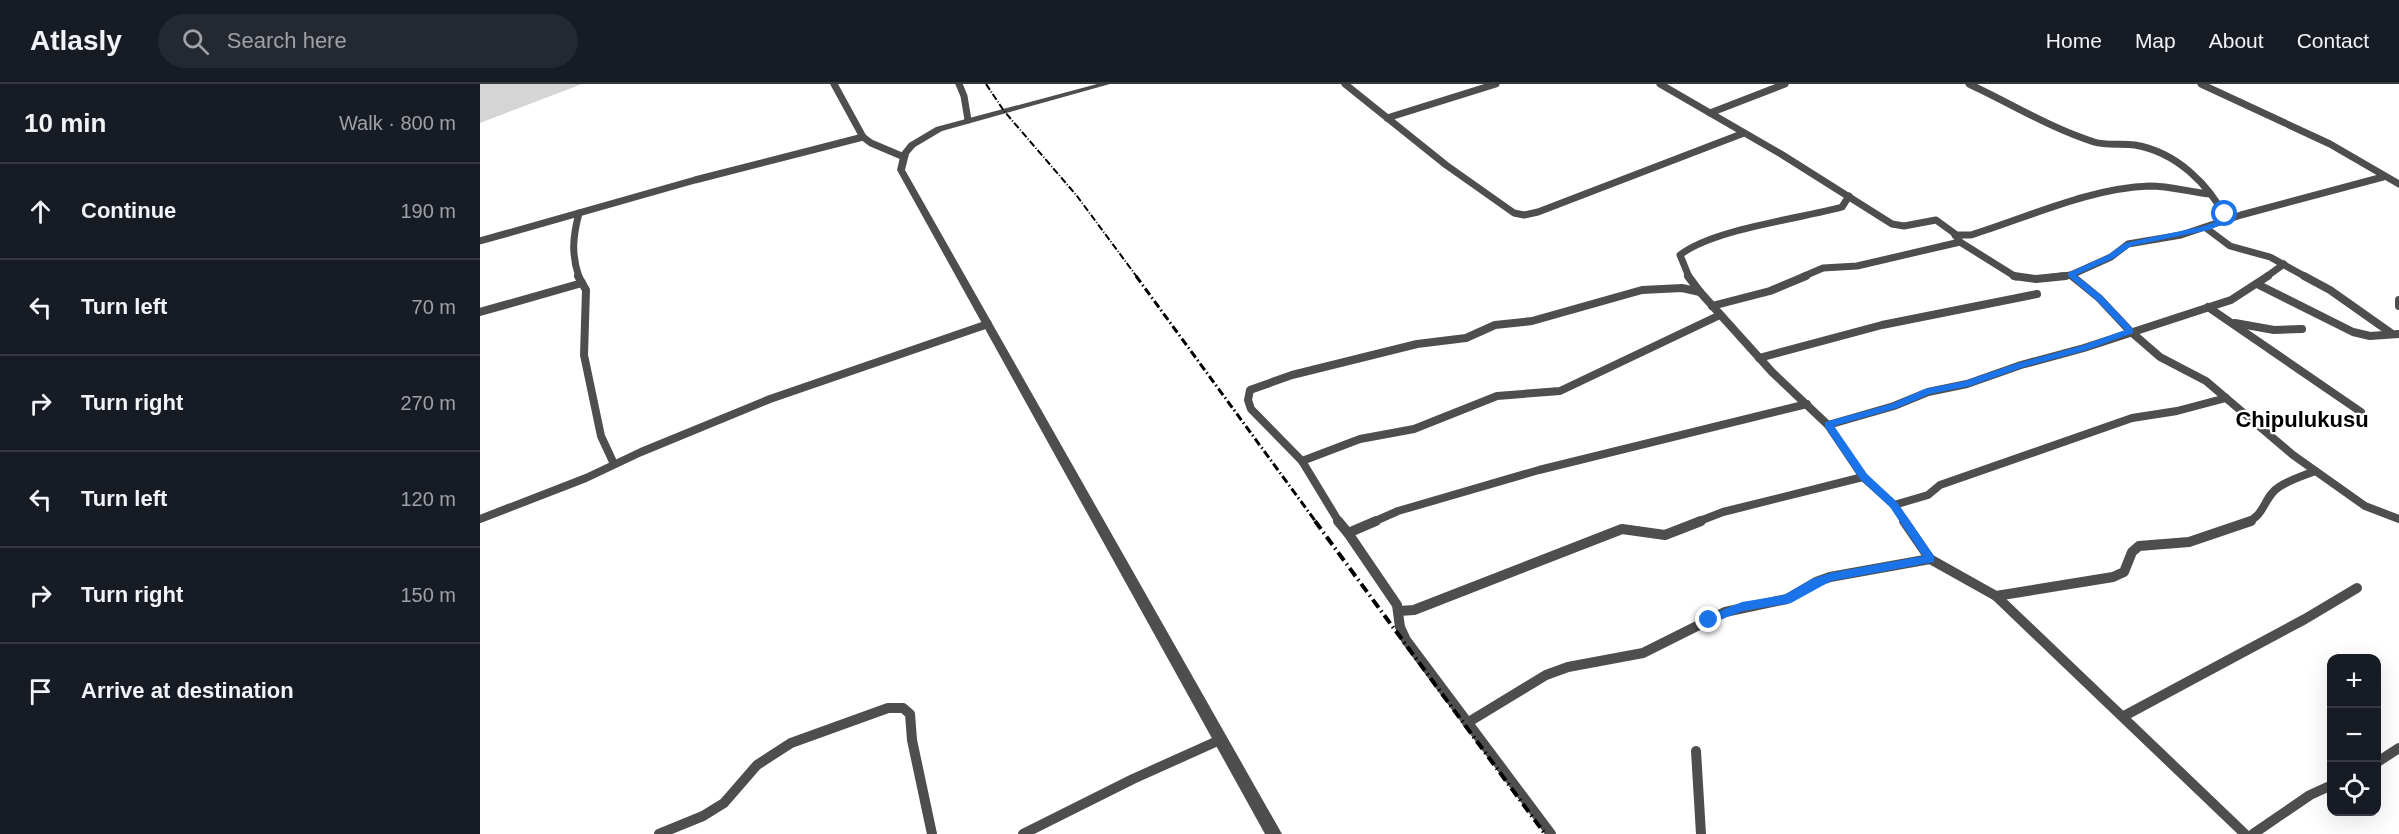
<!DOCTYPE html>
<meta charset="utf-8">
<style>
body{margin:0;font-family:Helvetica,sans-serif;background:#242831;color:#f1f3f6}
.controls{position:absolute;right:18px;bottom:18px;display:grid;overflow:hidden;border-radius:12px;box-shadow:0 6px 24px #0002}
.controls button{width:54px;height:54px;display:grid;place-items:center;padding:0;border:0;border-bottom:2px solid #363941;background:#171b24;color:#f1f3f6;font:30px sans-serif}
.stop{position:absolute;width:18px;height:18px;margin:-14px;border:4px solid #1a73e8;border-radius:50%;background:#fff}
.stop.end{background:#1a73e8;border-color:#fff;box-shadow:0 2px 6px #0008}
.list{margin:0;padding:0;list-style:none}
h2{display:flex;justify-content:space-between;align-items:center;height:78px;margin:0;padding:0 24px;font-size:26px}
h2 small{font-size:20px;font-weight:400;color:#9ea1a6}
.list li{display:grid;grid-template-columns:39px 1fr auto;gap:18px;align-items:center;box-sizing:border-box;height:96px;padding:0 24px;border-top:2px solid #363941}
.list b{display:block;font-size:22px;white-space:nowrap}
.list em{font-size:20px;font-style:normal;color:#9ea1a6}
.icon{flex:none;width:33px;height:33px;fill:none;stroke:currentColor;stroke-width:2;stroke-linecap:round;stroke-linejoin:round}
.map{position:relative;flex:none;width:1919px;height:750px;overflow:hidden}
header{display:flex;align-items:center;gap:36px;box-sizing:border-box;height:84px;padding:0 30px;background:#171b24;border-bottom:2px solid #363941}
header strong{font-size:28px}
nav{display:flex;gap:33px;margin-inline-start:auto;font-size:21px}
.search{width:420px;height:54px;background:#242831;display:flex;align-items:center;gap:15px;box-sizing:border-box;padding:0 21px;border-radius:33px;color:#9ea1a6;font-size:22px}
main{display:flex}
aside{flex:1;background:#171b24}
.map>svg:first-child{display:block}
</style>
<header>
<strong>Atlasly</strong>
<div class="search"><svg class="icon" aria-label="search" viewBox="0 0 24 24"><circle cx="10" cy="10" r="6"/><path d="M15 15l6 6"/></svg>Search here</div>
<nav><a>Home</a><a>Map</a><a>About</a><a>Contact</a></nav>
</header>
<main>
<aside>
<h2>10 min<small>Walk · 800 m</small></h2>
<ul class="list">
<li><svg class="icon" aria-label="ahead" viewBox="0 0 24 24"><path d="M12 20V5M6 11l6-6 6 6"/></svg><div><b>Continue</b></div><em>190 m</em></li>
<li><svg class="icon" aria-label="left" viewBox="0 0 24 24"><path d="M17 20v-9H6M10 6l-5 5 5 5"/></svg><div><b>Turn left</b></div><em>70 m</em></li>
<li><svg class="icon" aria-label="right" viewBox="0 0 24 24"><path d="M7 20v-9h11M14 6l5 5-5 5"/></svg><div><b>Turn right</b></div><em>270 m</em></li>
<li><svg class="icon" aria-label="left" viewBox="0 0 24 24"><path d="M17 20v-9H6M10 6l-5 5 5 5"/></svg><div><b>Turn left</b></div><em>120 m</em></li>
<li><svg class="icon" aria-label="right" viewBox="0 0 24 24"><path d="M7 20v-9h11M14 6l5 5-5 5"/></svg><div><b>Turn right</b></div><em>150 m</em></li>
<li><svg class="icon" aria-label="arrive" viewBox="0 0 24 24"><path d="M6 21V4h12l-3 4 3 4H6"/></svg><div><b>Arrive at destination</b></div></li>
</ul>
</aside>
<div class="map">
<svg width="1919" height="750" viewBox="0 0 1919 750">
<rect width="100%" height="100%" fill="#fff"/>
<!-- green -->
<path fill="#d5d5d5" d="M 0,0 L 102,0 L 0,39 Z"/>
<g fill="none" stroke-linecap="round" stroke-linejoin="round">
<!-- minor-far2 -->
<g stroke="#4e4e4e" stroke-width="7">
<path d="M 354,0 L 383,53 L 391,59 L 424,73"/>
<path d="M 479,0 L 484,12 L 488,36"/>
<path d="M 865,0 L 966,81 L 1034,129 L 1044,131 L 1058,128 L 1264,49"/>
<path d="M 1180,0 L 1301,70 L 1412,140 L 1424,142 L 1456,136 L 1474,149 L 1480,158 L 1536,193"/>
<path d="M 1489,0 C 1530,19 1570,44 1614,58 C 1627,62 1641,59 1655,61 C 1696,68 1729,100 1747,136"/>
<path d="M 1721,0 L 1850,60 L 1919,100"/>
<path d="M 1230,29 L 1305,0"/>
<path d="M 907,34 L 1016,0"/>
<path d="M 1726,144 L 1750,162 L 1790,173 L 1826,193"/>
<path d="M 1475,151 L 1491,151 C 1549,133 1609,104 1670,102 C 1690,102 1710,108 1730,110"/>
<path d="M 0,157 L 215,96 L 383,53"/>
<path d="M 1591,191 L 1593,193"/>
<path d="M 99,193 C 91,170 93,152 99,129"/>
<path d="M 1209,193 L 1200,171 C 1233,145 1319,135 1362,123 L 1369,112"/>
<path d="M 1322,193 L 1343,184 L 1377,182 L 1480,158"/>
<path d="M 1573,193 L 1591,191 L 1631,173 L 1648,160 L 1701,151 L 1761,131 L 1903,93"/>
<path d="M 1786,193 L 1804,180"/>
</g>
<!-- minor-far1 -->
<g stroke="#4e4e4e" stroke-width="8">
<path d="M 98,192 L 106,206 L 104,271 L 121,352 L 134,380"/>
<path d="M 1208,192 L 1220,208 L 1292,288 L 1348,341 L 1383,393 L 1414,421 L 1425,438"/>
<path d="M 1534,192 L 1556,195 L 1586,192"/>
<path d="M 1592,192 L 1619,214 L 1650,247 L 1680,273 L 1726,297 L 1813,371 L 1885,422 L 1919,435"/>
<path d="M 1824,192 L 1850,206 L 1911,249"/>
<path d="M 1777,200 L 1873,248 L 1890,252 L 1919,250"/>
<path d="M 1919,216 L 1919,222"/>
<path d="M 1232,222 L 1290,207 L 1326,192"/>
<path d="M 1728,223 L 1881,328"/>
<path d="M 0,228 L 102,199"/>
<path d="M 1755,239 L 1794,246 L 1822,245"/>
<path d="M 1279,274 L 1402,241 L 1557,210"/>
<path d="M 1348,341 L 1414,322 L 1448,308 L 1487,300 L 1541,281 L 1604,264 L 1751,216 L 1788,192"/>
<path d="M 822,377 L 880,355 L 934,345 L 1017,312 L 1080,307 L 1240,231"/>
<path d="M 1414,421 L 1448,411 L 1460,401 L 1652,334 L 1697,327 L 1746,314"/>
<path d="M 0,435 L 106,394 L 161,368 L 290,315 L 508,240"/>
<path d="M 859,438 L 822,377 L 771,325 L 768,316 L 770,306 L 812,291 L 937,260 L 986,254 L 1015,241 L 1052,237 L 1162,206 L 1202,204 L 1220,208"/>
<path d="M 893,438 L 918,427 L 1059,386 L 1327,320"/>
<path d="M 1217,438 L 1243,428 L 1383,393"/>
<path d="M 1767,438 C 1785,432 1784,412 1799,403 C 1809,396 1823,392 1835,387"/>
</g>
<!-- minor -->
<g stroke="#4e4e4e" stroke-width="10">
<path d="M 858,437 L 868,449"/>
<path d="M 896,437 L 868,449 L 917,521 L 920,543 L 926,556 L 1071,750"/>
<path d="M 1424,437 L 1450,475"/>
<path d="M 1516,512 L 1633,493 L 1644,488 L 1652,468 L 1659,462 L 1709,458 L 1771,437"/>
<path d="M 919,527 L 934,526 L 1142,445 L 1185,451 L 1221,437"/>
<path d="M 1644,632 L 1825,535 L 1877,504"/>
<path d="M 987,639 L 1066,591 L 1088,583 L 1163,569 L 1245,528 L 1307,515 L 1336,498 L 1350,493 L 1450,475 L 1516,512 L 1765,750"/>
<path d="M 1216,667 L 1221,750"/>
<path d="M 1896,679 L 1919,664"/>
<path d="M 179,750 L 223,732 L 244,719 L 277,681 L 311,659 L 408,624 L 423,624 L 430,630 L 432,656 L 452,750"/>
<path d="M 543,750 L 653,695 L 742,655"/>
<path d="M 1773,750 L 1830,711 L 1852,701"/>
</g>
<!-- tertiary -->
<path fill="#4e4e4e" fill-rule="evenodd" d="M 617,0 L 630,0 L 462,47 L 435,63 L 429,70 L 425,86 L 802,750 L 785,750 L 417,86 L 421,69 L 429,59 L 456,43 Z"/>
<!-- rail-far2 -->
<path stroke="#000" stroke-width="2" stroke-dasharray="7 2 1 2" stroke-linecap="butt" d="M 506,0 L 524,27 L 597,112 L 657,193"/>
<!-- rail-far1 -->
<path stroke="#000" stroke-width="3" stroke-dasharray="8 3 1.5 3" stroke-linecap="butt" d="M 656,192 L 836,438"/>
<!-- rail -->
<path stroke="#000" stroke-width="4" stroke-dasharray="10 4 1.5 4" stroke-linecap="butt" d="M 835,437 L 1065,750"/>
</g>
<!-- route -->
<path fill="#1a73e8" d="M 1742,129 L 1748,129 L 1750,137 L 1729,146 L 1651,162 L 1634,174 L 1596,191 L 1622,212 L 1653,245 L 1653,249 L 1607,266 L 1544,283 L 1490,302 L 1450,310 L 1417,324 L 1354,342 L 1387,390 L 1417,418 L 1454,472 L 1454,478 L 1351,497 L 1311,519 L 1263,527 L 1229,540 L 1225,539 L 1225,533 L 1262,518 L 1304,511 L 1332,495 L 1350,489 L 1443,472 L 1410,423 L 1380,395 L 1345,343 L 1345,338 L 1411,320 L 1445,305 L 1485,297 L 1538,279 L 1601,262 L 1645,246 L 1616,216 L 1588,192 L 1588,189 L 1628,171 L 1645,159 L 1724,142 L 1743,135 Z"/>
<g text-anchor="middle" stroke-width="4.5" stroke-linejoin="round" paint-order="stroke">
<!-- district labels -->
<g font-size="22" font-weight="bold" fill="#000" stroke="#fff">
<text x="1822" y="343">Chipulukusu</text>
</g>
</g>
</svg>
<div class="controls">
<button>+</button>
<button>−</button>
<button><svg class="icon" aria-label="locate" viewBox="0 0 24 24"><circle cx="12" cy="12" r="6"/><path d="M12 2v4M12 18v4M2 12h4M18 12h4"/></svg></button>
</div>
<div class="stop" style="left:1745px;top:130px"></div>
<div class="stop end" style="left:1229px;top:536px"></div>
</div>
</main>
